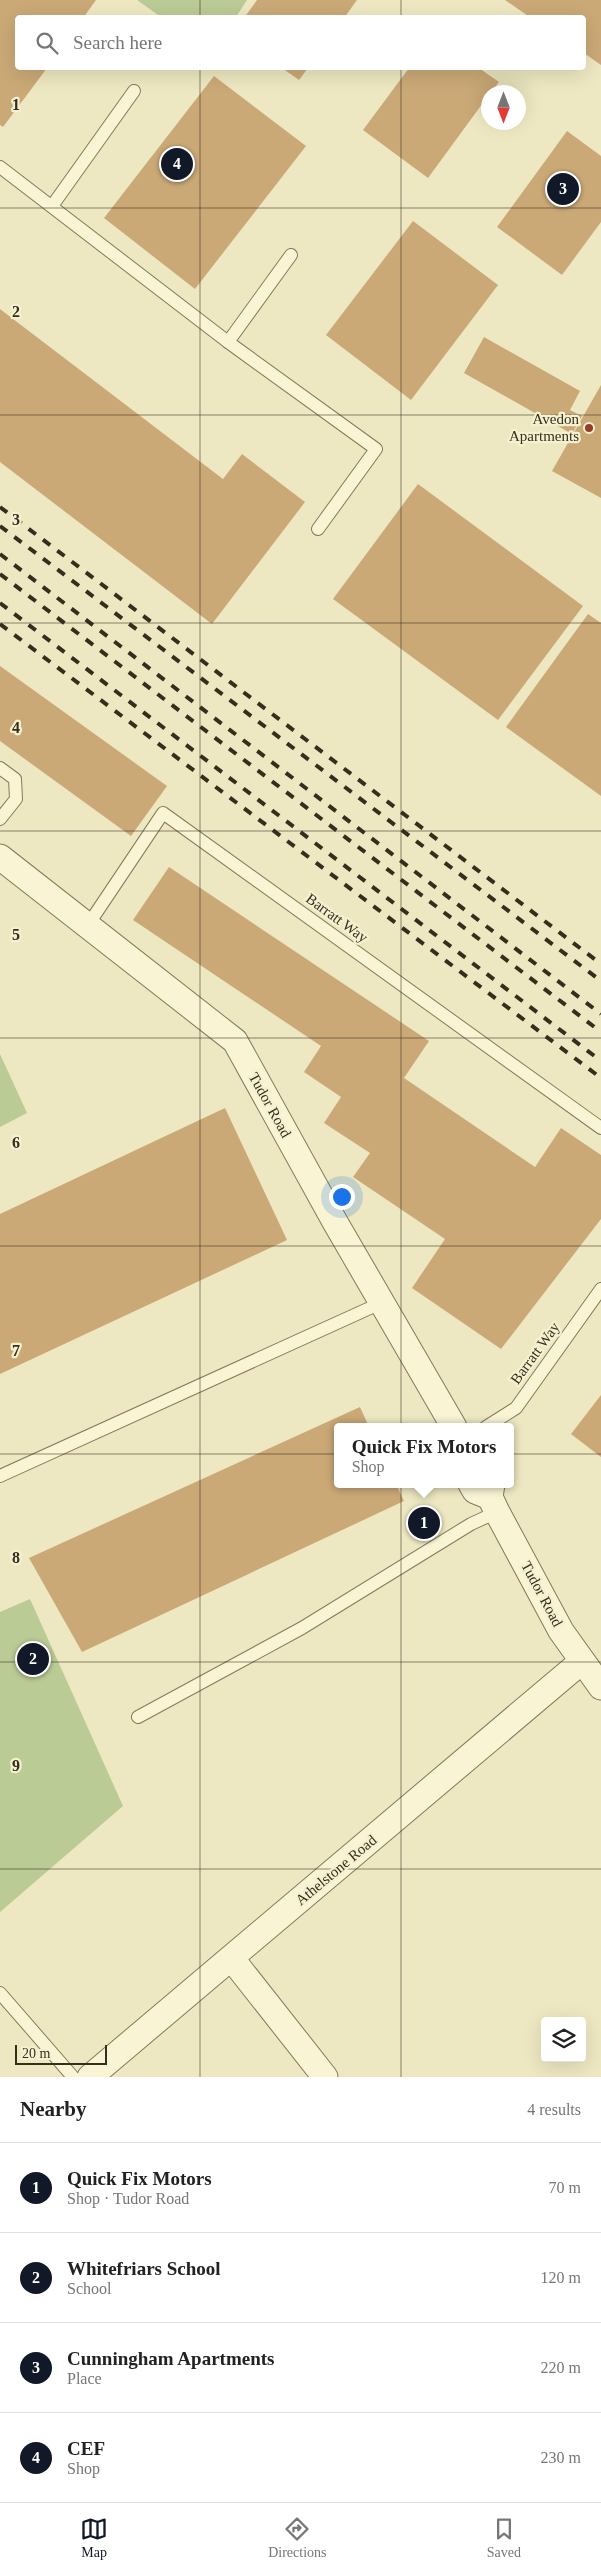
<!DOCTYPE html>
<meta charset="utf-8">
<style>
body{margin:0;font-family:"Times New Roman",serif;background:#f2f2f2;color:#222}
.controls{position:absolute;right:15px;bottom:15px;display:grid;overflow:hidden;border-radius:5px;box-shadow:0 5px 20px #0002}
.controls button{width:45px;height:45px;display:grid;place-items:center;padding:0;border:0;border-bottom:1px solid #e0e0e0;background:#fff;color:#222;font:25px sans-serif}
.compass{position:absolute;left:481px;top:85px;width:45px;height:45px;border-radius:50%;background:#fff;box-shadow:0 5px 20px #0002;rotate:180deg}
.scale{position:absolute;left:15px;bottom:12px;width:92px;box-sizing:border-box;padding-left:5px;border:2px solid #362e1d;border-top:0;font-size:14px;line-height:18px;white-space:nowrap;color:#362e1d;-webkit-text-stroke:4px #f5f1d0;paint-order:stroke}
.you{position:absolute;left:341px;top:1196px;width:18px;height:18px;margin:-12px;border:4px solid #fff;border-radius:50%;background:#1a73e8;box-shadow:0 0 0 8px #1a73e833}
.badge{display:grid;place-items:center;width:32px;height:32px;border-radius:50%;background:#111827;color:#fff;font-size:16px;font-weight:700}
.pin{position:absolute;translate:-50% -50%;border:2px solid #fff;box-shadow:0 1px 5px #0006}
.popup{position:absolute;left:334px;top:1423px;width:180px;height:65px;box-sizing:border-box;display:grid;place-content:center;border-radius:5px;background:#fff;filter:drop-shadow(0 1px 4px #0005);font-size:16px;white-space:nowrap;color:#767676}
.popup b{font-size:19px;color:#222}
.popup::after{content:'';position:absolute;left:50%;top:100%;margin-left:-10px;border:10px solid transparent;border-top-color:#fff}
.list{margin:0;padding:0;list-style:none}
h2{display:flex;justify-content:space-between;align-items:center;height:65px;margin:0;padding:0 20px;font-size:21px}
h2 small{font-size:16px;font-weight:400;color:#767676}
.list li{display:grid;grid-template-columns:32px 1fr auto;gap:15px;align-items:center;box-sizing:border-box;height:90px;padding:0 20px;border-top:1px solid #e0e0e0}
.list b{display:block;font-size:19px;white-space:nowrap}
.list p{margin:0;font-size:16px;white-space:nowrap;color:#767676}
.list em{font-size:16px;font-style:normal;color:#767676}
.icon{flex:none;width:28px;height:28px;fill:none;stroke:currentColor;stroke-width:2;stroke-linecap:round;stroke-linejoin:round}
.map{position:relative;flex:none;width:601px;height:2077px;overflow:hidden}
.search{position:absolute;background:#fff;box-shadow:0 5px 20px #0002;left:15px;right:15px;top:15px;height:55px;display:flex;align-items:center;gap:12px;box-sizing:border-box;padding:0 18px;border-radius:5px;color:#767676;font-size:19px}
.sheet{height:425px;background:#fff}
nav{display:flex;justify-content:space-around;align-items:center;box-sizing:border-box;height:70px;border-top:1px solid #e0e0e0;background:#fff;font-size:14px;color:#767676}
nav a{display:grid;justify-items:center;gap:2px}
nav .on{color:#111827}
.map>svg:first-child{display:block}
</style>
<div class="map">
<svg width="601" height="2077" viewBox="0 0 601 2077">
<rect width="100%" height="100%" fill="#ede8c1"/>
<!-- green -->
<g fill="#bbcb95">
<path d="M 137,0 L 247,0 L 236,17 L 161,17 Z"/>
<path d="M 0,1054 L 27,1113 L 0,1127 Z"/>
<path d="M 30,1599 L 123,1806 L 0,1912 L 0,1612 Z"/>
</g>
<!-- building -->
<g fill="#cba977">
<path d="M 0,0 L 96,0 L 83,18 L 18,18 L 18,68 L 47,68 L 3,127 L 0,125 Z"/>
<path d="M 257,0 L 357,0 L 344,18 L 244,18 Z"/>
<path d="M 505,0 L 601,0 L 601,65 L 584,53 L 584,18 L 531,18 Z"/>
<path d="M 282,68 L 308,68 L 299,80 Z"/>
<path d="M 409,68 L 479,68 L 499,82 L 491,92 L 488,92 L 488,96 L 428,178 L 363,130 Z"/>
<path d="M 214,76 L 306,146 L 195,289 L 104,218 Z"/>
<path d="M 567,131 L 601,156 L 601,222 L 562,275 L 497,227 Z"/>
<path d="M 413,221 L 498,285 L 411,400 L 326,335 Z"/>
<path d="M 0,309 L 223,479 L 242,454 L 305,502 L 212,624 L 0,462 Z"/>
<path d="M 484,337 L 580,391 L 570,410 L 582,416 L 572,434 L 464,373 Z"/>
<path d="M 601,385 L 601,498 L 552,471 Z"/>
<path d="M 418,484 L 583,606 L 498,720 L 333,599 Z"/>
<path d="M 588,614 L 601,623 L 601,796 L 506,727 Z"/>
<path d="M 0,666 L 167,786 L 131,836 L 0,741 Z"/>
<path d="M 169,867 L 429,1041 L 404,1078 L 535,1167 L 561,1128 L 601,1155 L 601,1219 L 501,1349 L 412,1288 L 445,1239 L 353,1177 L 370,1153 L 324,1123 L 341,1097 L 304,1072 L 321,1046 L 133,920 Z"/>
<path d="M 225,1108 L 287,1240 L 0,1374 L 0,1214 Z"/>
<path d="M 601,1395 L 601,1457 L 571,1434 Z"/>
<path d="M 360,1407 L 369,1427 L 338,1427 L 338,1484 L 396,1484 L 404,1501 L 82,1652 L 29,1558 Z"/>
</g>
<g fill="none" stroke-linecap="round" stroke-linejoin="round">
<!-- service casing -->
<g stroke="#867959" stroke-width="14">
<g id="service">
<path d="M 0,167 L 228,342 L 376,449 L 318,529"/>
<path d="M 52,206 L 134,91"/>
<path d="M 228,342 L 291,255"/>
<path d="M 0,768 L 15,779 L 16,799 L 0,819"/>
<path d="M 88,925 L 163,813 L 601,1128"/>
<path d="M 486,1427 L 516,1408 L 601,1289"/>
<path d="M 0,1476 L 381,1303"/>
<path d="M 138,1717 L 302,1628 L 471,1524 L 497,1512"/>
<path d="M 0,1993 L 73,2077"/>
</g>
</g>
<!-- minor casing -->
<g stroke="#867959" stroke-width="27">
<g id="minor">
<path d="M 0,857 L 235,1041 L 335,1222 L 454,1427"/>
<path d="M 471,1484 L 475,1491 L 490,1497"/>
<path d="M 492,1484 L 490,1497 L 497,1512 L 561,1631 L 601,1687"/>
<path d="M 232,1959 L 325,2077"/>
<path d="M 90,2077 L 581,1662"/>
</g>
</g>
<!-- service -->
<use href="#service" stroke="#f8f4d4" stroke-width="12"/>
<!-- minor -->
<use href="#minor" stroke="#f8f4d4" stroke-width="25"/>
<!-- rail -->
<g stroke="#362e1d" stroke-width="4" stroke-dasharray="9 9" stroke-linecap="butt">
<path d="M 0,507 L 601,964"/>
<path d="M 0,526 L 601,981"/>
<path d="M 0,554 L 601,1014"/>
<path d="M 0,574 L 601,1032"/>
<path d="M 0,603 L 601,1061"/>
<path d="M 0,624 L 601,1078"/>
</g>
</g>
<!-- grid -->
<path fill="none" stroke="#362e1d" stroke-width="1" stroke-opacity="0.55" d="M 200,0 L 200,18M 401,0 L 401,18M 200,68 L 200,2077M 401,68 L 401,2077M 0,208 L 601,208M 0,415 L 601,415M 0,623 L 601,623M 0,831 L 601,831M 0,1038 L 601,1038M 0,1246 L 601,1246M 0,1454 L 601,1454M 0,1662 L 601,1662M 0,1869 L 601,1869"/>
<!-- markers -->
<circle fill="#943d2a" stroke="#f5f1d0" stroke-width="2" cx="589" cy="428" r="5"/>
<g text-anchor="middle" stroke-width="4.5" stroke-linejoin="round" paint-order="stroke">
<!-- poi labels -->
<g font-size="15" fill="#362e1d" stroke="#f5f1d0" text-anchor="end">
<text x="579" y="424">Avedon<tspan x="579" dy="17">Apartments</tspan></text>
</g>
<!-- street labels -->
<g font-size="15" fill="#362e1d" stroke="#f5f1d0">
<text transform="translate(337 918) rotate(36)" y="5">Barratt Way</text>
<text transform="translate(270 1105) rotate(61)" y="5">Tudor Road</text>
<text transform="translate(535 1353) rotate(-54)" y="5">Barratt Way</text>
<text transform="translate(542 1594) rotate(62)" y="5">Tudor Road</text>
<text transform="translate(336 1870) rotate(-40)" y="5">Athelstone Road</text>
</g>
</g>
<g font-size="16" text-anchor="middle" font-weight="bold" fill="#362e1d" stroke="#f5f1d0" stroke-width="4.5" stroke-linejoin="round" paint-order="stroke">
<text x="16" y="110">1</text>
<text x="16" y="317">2</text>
<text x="16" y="525">3</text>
<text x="16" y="733">4</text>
<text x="16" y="940">5</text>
<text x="16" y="1148">6</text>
<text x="16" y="1356">7</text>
<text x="16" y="1563">8</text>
<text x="16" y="1771">9</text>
</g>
</svg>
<div class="controls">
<button><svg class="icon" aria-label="layers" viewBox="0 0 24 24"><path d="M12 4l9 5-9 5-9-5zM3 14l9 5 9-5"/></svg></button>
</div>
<svg class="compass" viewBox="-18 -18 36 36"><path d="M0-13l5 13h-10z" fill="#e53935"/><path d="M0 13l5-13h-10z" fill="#767676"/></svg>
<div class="scale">20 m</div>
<div class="you"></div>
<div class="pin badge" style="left:424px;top:1523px">1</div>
<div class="popup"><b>Quick Fix Motors</b>Shop</div>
<div class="pin badge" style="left:33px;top:1659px">2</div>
<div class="pin badge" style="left:563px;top:189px">3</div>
<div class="pin badge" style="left:177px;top:164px">4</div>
<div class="search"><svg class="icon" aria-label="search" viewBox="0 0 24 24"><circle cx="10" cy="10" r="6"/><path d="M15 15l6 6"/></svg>Search here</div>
</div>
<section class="sheet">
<h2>Nearby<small>4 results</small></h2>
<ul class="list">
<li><span class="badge">1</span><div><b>Quick Fix Motors</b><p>Shop · Tudor Road</p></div><em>70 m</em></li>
<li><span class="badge">2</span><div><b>Whitefriars School</b><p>School</p></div><em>120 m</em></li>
<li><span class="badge">3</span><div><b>Cunningham Apartments</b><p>Place</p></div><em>220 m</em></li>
<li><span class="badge">4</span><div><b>CEF</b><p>Shop</p></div><em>230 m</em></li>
</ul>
</section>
<nav>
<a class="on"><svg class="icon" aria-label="map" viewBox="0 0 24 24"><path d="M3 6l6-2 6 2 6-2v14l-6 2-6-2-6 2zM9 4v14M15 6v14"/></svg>Map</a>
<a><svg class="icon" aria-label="directions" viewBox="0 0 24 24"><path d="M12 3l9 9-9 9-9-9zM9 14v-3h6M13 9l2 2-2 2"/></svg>Directions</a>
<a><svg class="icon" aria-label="saved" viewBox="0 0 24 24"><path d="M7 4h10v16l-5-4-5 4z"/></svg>Saved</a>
</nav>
